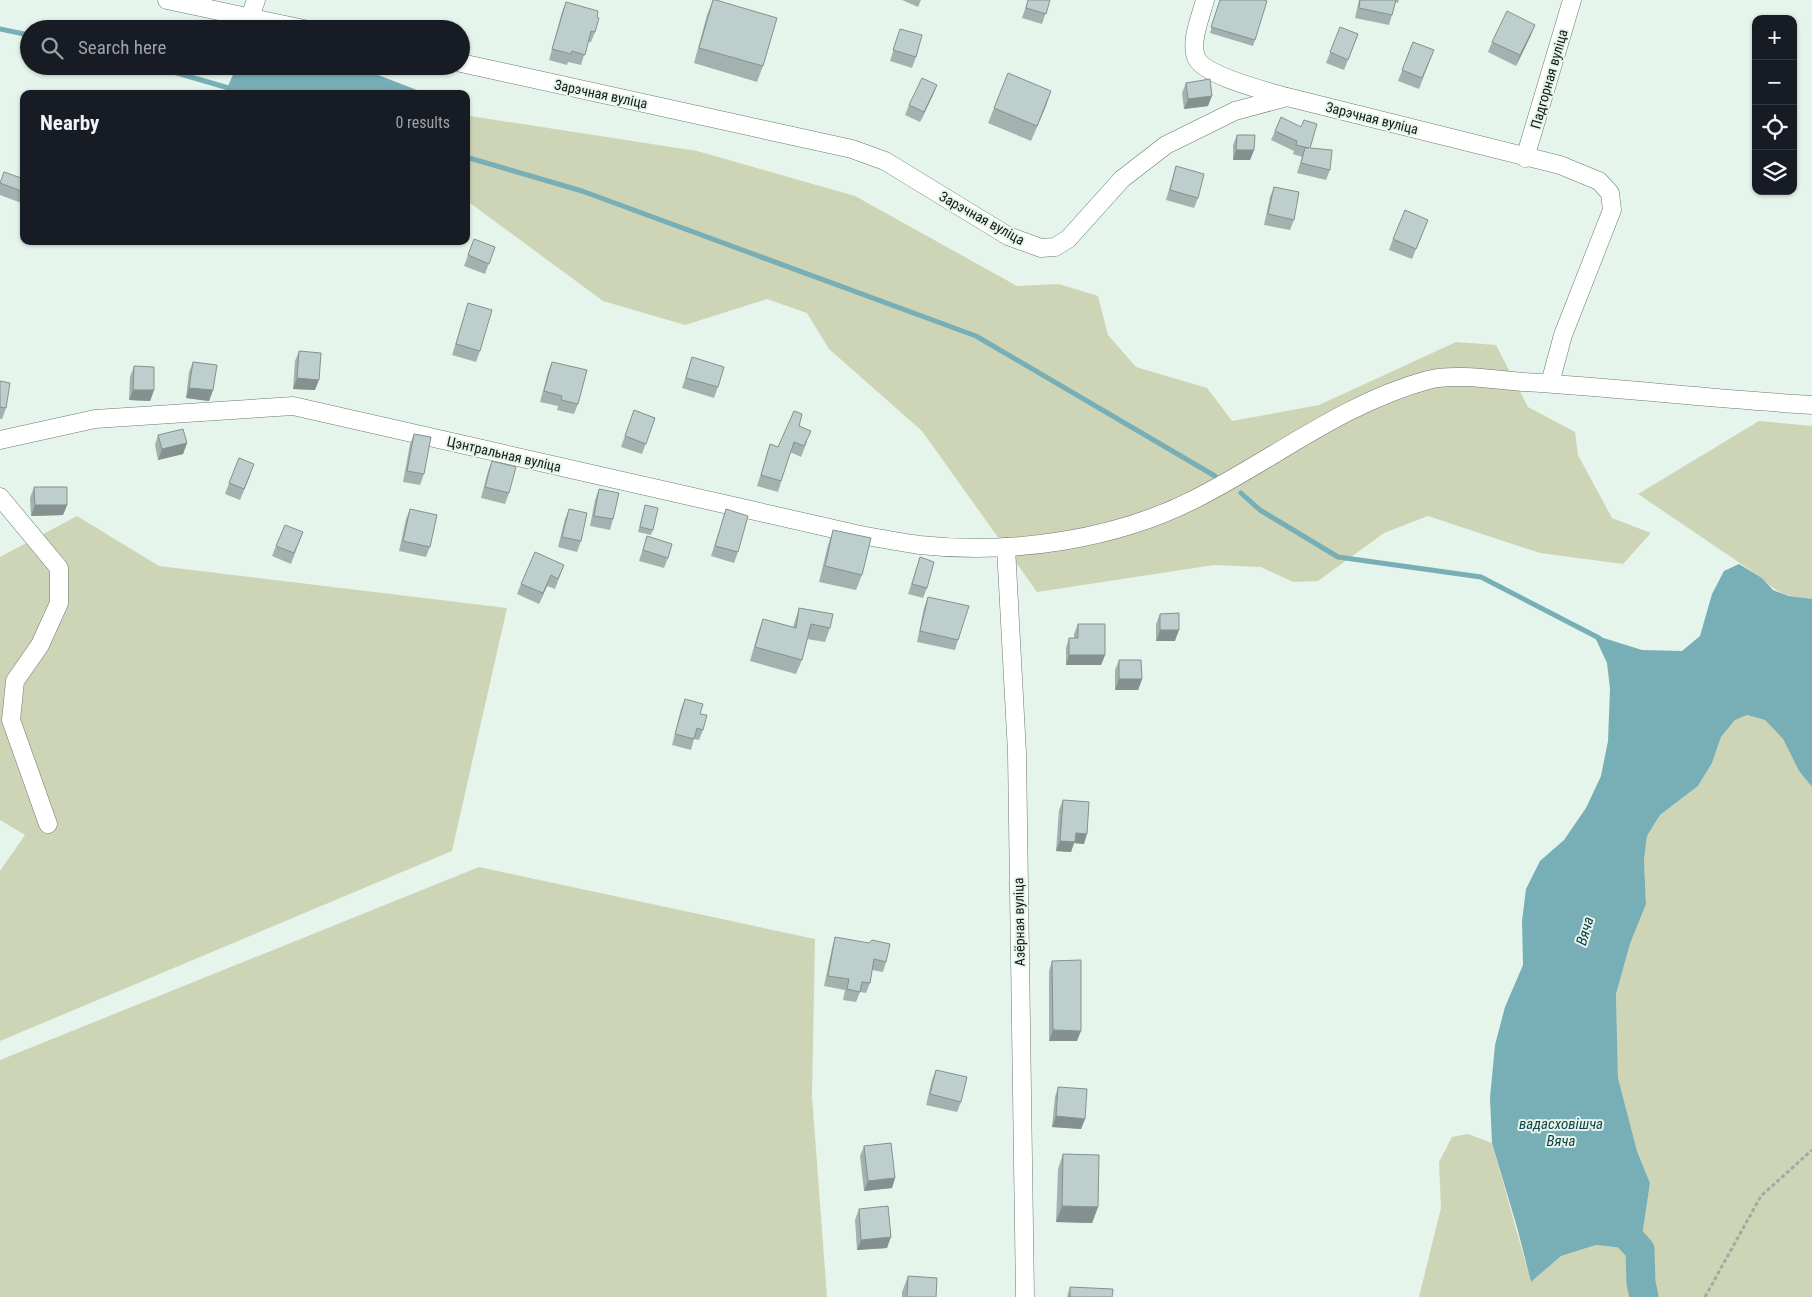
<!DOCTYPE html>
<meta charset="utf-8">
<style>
body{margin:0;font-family:"Roboto Condensed",sans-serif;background:#242831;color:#f1f3f6}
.controls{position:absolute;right:15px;top:15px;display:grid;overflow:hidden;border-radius:10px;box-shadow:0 1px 4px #0004}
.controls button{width:45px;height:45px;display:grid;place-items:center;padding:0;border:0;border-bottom:1px solid #363941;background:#171b24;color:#f1f3f6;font:25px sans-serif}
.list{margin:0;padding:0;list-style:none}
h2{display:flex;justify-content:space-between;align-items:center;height:65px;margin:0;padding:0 20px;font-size:21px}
h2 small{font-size:16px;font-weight:400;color:#9ea1a6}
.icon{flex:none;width:28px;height:28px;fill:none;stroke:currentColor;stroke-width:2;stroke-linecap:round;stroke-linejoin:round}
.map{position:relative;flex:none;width:1812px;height:1297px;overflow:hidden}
.search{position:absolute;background:#171b24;box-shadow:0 1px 4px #0004;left:20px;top:20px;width:450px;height:55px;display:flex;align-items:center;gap:12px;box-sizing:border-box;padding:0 18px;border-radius:28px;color:#9ea1a6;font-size:19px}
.panel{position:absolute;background:#171b24;box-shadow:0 1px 4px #0004;left:20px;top:90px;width:450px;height:155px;border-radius:10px}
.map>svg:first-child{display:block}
</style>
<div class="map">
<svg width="1812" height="1297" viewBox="0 0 1812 1297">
<rect width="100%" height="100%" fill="#e5f5ec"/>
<!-- green -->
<g fill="#ced5b6">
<path d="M 470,116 L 697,151 L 855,196 L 1017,286 L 1059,284 L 1098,296 L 1108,335 L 1136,367 L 1207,388 L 1232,421 L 1319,405 L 1456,342 L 1496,345 L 1528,407 L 1575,432 L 1578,455 L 1612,518 L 1651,533 L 1623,564 L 1540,553 L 1428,516 L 1384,533 L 1318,581 L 1293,582 L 1261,567 L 1214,565 L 1037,592 L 922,431 L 829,349 L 807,313 L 767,299 L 685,325 L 603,301 L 466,200 L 466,124 Z"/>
<path d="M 1759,421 L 1812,426 L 1812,599 C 1789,596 1778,595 1762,578 L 1638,494 Z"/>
<path d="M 77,516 L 159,566 L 507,608 L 452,851 L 0,1041 L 0,871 L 25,835 L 0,820 L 0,557 Z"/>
<path d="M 1747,715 L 1765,720 L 1783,739 L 1799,771 L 1812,787 L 1812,1297 L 1419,1297 L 1441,1208 L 1439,1162 L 1452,1137 L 1468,1134 L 1492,1143 L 1531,1282 L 1561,1256 L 1596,1245 L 1640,1250 L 1650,1183 L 1637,1151 L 1618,1078 L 1616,994 L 1630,944 L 1646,904 L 1644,860 L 1647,836 L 1660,815 L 1698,786 L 1712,763 L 1721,737 L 1735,720 Z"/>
<path d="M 479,867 L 815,939 L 812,1096 L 827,1297 L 0,1297 L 0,1060 Z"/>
</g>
<!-- water -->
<g fill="#78aeb5">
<path d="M 237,66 L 348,66 L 368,71 L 427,94 L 248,94 L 227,88 Z"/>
<path d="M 1739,564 L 1762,578 L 1773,590 L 1789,596 L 1812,599 L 1812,787 L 1799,771 L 1783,739 L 1765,720 L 1747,715 L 1735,720 L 1721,737 L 1712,763 L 1698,786 L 1660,815 L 1647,836 L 1644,860 L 1646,904 L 1630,944 L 1616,994 L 1618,1078 L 1637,1151 L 1650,1183 L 1640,1250 L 1596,1245 L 1561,1256 L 1531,1282 L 1517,1227 L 1492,1143 L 1490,1098 L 1495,1045 L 1505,1007 L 1523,965 L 1522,921 L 1526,889 L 1540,861 L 1564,840 L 1586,808 L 1601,776 L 1608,741 L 1610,689 L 1607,663 L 1594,635 L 1642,650 L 1682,651 L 1700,636 L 1712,594 L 1724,571 Z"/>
</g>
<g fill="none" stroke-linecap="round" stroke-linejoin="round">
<!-- stream -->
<g stroke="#78aeb5" stroke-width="5">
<path d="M 0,29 L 29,35"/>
<path d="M 153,66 L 232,89"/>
<path d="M 466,157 L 582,191 L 976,336 L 1215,476"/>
<path d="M 1241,493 L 1260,510 L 1338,557 L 1481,577 L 1599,638"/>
</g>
<!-- river -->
<path stroke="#78aeb5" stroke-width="29" d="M 1615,1222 L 1640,1250 L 1641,1283 L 1644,1297"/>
<!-- minor casing -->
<g stroke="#6b7971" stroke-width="19">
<g id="minor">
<path d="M 167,0 L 304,29"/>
<path d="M 1205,0 C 1201,16 1190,41 1196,57 C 1203,76 1267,91 1286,97"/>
<path d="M 250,17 L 256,0"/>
<path d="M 461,63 L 852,149 L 885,161 L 1008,236 L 1041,248 L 1055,247 L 1068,239 L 1122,179 L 1166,145 L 1235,111 L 1287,97 L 1560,165 L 1599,181 L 1610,193 L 1612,210 L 1563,335 L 1550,383"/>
<path d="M 1525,158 L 1572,0"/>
<path d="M 0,440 L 95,419 L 293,406 L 856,534 C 877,538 898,542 920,545 C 1010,555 1116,540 1197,498 C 1274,459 1343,403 1428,380 C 1452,373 1497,380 1523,382 C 1619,388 1715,399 1812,405"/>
<path d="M 0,497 L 59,568 L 59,603 L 40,645 L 15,681 L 11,720 L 48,824"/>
<path d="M 1006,547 L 1017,753 L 1025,1297"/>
</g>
</g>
<!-- path -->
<path stroke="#9eaba4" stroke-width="3" stroke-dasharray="4 2.5" stroke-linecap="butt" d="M 1705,1297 L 1761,1196 L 1812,1150"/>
<!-- minor -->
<use href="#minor" stroke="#fff" stroke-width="18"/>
</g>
<!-- wall -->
<g fill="#a3b2af">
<path d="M 713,0 L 763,66 L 757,82 L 694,63 L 707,15 Z"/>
<path d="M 902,0 L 921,0 L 918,7 Z"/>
<path d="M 1028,0 L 1050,0 L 1042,24 L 1022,18 Z"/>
<path d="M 1220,0 L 1255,40 L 1253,46 L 1210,33 Z"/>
<path d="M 1359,0 L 1399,0 L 1398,3 L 1395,2 L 1392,15 L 1389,25 L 1355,18 Z"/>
<path d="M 566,2 L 597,17 L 595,32 L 591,42 L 588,42 L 581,65 L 568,62 L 567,65 L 549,60 L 562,12 Z"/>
<path d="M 1340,27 L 1358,34 L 1344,70 L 1326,63 Z"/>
<path d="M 900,29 L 916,57 L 912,68 L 890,61 Z"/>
<path d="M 1531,35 L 1516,66 L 1488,52 L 1492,42 Z"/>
<path d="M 1413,42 L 1434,50 L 1419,89 L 1398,81 Z"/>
<path d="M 1186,83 L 1208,106 L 1184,109 L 1182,93 Z"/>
<path d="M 937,85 L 933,95 L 920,122 L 905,115 L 909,105 Z"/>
<path d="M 1051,91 L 1031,141 L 988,123 L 994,108 Z"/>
<path d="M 1304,120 L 1310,148 L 1330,170 L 1326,180 L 1297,173 L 1302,157 L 1293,154 L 1294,151 L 1271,140 L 1275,131 L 1301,127 Z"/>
<path d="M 1237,135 L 1254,150 L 1250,160 L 1233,160 L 1233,145 Z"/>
<path d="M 1176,166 L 1198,198 L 1194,208 L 1166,200 Z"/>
<path d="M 24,179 L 24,204 L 0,195 L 0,183 Z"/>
<path d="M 1274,187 L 1294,220 L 1290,230 L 1264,225 L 1270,197 Z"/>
<path d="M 1424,230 L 1412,259 L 1389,250 L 1393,239 Z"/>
<path d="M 474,239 L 495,247 L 485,274 L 464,266 Z"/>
<path d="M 468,303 L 480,351 L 476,362 L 452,355 Z"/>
<path d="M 299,351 L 315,390 L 293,389 L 295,361 Z"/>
<path d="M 692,357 L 718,387 L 714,398 L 682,388 Z"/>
<path d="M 193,362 L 213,390 L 209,401 L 186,398 L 189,372 Z"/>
<path d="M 552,362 L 578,404 L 574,414 L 557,410 L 558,406 L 540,402 L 548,372 Z"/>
<path d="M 134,366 L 154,390 L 150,401 L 129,400 L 130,377 Z"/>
<path d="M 0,381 L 6,408 L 2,419 L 0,419 Z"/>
<path d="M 634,410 L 655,418 L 642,454 L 621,447 Z"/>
<path d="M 799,426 L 807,442 L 801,457 L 790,452 L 778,492 L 757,486 L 770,444 L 778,447 Z"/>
<path d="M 414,434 L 424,474 L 420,485 L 403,482 L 410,444 Z"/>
<path d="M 158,435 L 187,443 L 183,454 L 158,460 L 155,445 Z"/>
<path d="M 492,461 L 509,493 L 505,504 L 481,498 L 488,471 Z"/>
<path d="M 251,474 L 240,500 L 225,494 L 229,483 Z"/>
<path d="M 34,487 L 67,505 L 63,515 L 31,516 L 30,498 Z"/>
<path d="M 599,489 L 613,519 L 610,530 L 590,526 L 595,500 Z"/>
<path d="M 645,505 L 653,530 L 651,535 L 638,532 Z"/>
<path d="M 410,509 L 430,547 L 426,557 L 399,551 L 406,519 Z"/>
<path d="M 569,509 L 581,541 L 577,552 L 558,547 L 565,519 Z"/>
<path d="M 726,509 L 738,552 L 734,563 L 711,556 Z"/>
<path d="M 833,530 L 862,575 L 856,590 L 819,582 L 828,545 Z"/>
<path d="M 303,532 L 291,564 L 272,556 L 276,546 Z"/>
<path d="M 647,536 L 668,558 L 664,568 L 639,561 Z"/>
<path d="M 920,557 L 927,588 L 923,598 L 908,594 Z"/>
<path d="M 564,565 L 555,589 L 547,586 L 539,604 L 517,594 L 521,584 Z"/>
<path d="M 928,597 L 958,640 L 955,650 L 917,642 L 924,608 Z"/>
<path d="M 799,608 L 830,628 L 825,642 L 807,639 L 802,660 L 796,674 L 750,661 L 758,633 L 763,619 L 793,627 Z"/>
<path d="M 1160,614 L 1175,641 L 1156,641 L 1156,624 Z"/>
<path d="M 1078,624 L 1105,655 L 1101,665 L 1066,665 L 1066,648 L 1069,638 L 1074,638 L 1074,634 Z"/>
<path d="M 1119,660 L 1142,679 L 1138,690 L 1115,690 L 1115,670 Z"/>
<path d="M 685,699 L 700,714 L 703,730 L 699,740 L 694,739 L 691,750 L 672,745 L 681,709 Z"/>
<path d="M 1063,800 L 1084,844 L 1074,843 L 1071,852 L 1056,851 L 1059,810 Z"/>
<path d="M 835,937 L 886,962 L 883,972 L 872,970 L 870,983 L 866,993 L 860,992 L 856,1002 L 843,1000 L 845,990 L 824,986 L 832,948 Z"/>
<path d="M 1052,961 L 1077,1041 L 1049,1041 L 1049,971 Z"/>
<path d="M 936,1070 L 961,1102 L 957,1112 L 926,1105 L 932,1080 Z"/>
<path d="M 1058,1087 L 1085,1119 L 1081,1129 L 1052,1127 L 1055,1097 Z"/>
<path d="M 864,1146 L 895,1178 L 892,1188 L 864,1191 L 860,1156 Z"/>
<path d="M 1063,1154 L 1098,1207 L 1092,1223 L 1056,1222 L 1058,1169 Z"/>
<path d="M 859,1209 L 887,1248 L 857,1250 L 855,1220 Z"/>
<path d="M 908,1276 L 936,1297 L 902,1297 L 902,1292 Z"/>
<path d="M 1070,1287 L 1112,1297 L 1067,1297 Z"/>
</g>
<!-- shaded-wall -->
<g fill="#84918f">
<path d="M 1535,25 L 1531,35 L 1516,66 L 1520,55 Z"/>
<path d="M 937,85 L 933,95 L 920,122 L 924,112 Z"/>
<path d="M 1051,91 L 1046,106 L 1031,141 Z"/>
<path d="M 1212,96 L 1208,106 L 1184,109 L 1188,99 Z"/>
<path d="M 1236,150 L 1254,150 L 1250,160 L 1233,160 Z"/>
<path d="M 297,378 L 319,380 L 315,390 L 293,389 Z"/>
<path d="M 189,388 L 213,390 L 209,401 L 186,398 Z"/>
<path d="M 133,390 L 154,390 L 150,401 L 129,400 Z"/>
<path d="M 187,443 L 183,454 L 158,460 L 162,449 Z"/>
<path d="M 35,505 L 67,505 L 63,515 L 31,516 Z"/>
<path d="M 551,575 L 547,586 L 539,604 L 543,593 Z"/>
<path d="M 1160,630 L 1179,630 L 1175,641 L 1156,641 Z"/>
<path d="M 1069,655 L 1105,655 L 1101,665 L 1066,665 Z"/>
<path d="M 1119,679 L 1142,679 L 1138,690 L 1115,690 Z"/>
<path d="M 1076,833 L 1087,834 L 1084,844 L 1074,843 L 1071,852 L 1056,851 L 1060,841 Z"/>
<path d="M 1053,1030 L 1081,1031 L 1077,1041 L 1049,1041 Z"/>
<path d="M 1056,1116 L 1085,1119 L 1081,1129 L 1052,1127 Z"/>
<path d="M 895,1178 L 892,1188 L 864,1191 L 868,1181 Z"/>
<path d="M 1062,1206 L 1098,1207 L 1092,1223 L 1056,1222 Z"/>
<path d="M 891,1237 L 887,1248 L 857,1250 L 861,1240 Z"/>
</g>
<!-- building -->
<g fill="#bdcfcc" stroke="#84918f">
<path d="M 713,0 L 716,0 L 777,18 L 763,66 L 699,48 Z"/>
<path d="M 1028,0 L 1050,0 L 1046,14 L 1026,8 Z"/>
<path d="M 1220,0 L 1264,0 L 1267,1 L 1255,40 L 1211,27 Z"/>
<path d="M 1360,0 L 1396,0 L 1392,15 L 1359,8 Z"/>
<path d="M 566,2 L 598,11 L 597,17 L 599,18 L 595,32 L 591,31 L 585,55 L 572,51 L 571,54 L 552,49 Z"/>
<path d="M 1507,11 L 1535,25 L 1520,55 L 1492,42 Z"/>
<path d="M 1340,27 L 1358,34 L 1348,60 L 1330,52 Z"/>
<path d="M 900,29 L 922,35 L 916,57 L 893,50 Z"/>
<path d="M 1413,42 L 1434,50 L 1422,78 L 1402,70 Z"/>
<path d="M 1008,73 L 1051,91 L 1037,126 L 994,108 Z"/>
<path d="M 922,78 L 937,85 L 924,112 L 909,105 Z"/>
<path d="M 1210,79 L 1212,96 L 1188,99 L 1186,83 Z"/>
<path d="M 1281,117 L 1301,127 L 1304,120 L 1317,124 L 1310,148 L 1332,150 L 1330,170 L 1301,163 L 1305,148 L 1309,148 L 1296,145 L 1297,141 L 1275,131 Z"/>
<path d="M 1237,135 L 1255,135 L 1254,150 L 1236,150 Z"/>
<path d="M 1176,166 L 1204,174 L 1198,198 L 1170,190 Z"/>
<path d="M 4,172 L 24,179 L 24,192 L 0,183 Z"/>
<path d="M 1274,187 L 1299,192 L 1294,220 L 1268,214 Z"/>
<path d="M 1405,210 L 1428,220 L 1416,249 L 1393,239 Z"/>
<path d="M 474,239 L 495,247 L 489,264 L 468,255 Z"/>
<path d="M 468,303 L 492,310 L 480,351 L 456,344 Z"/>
<path d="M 299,351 L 321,353 L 319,380 L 297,378 Z"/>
<path d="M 692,357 L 724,367 L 718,387 L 686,378 Z"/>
<path d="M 193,362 L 217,365 L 213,390 L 189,388 Z"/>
<path d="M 552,362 L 587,370 L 578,404 L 561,400 L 562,396 L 544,391 Z"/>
<path d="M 134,366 L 154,367 L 154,390 L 133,390 Z"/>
<path d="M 0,381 L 10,383 L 6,408 L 0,407 Z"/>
<path d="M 634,410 L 655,418 L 646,444 L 625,436 Z"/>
<path d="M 794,411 L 802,414 L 799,426 L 811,431 L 804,446 L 794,442 L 781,481 L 761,475 L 770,444 L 778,447 Z"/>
<path d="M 183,429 L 187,443 L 162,449 L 158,435 Z"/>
<path d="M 414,434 L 431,437 L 424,474 L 407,471 Z"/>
<path d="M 239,458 L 254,464 L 244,489 L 229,483 Z"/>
<path d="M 492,461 L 516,467 L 509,493 L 485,487 Z"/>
<path d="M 34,487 L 67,487 L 67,505 L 35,505 Z"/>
<path d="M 599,489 L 619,493 L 613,519 L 594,516 Z"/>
<path d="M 645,505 L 658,508 L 653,530 L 640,527 Z"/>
<path d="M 410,509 L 437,515 L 430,547 L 403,541 Z"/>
<path d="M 569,509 L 587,513 L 581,541 L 562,537 Z"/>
<path d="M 726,509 L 748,516 L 738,552 L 715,546 Z"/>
<path d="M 285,525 L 303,532 L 294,553 L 276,546 Z"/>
<path d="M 833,530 L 871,538 L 862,575 L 825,566 Z"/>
<path d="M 647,536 L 672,544 L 668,558 L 643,550 Z"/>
<path d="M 535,552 L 564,565 L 558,579 L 551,575 L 543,593 L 521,584 Z"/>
<path d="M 920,557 L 934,562 L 927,588 L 912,584 Z"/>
<path d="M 928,597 L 969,606 L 958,640 L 920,631 Z"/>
<path d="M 799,608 L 833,614 L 830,628 L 811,624 L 802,660 L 755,647 L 763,619 L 796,628 Z"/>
<path d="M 1179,613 L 1179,630 L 1160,630 L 1160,614 Z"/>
<path d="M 1078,624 L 1105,624 L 1105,655 L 1069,655 L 1069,638 L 1078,638 Z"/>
<path d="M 1119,660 L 1141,660 L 1142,679 L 1119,679 Z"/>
<path d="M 685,699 L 703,704 L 700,714 L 707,715 L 703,730 L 697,728 L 694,739 L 675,734 Z"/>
<path d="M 1063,800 L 1089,802 L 1087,834 L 1076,833 L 1075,842 L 1060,841 Z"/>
<path d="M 835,937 L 869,943 L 872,940 L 890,944 L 886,962 L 874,959 L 870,983 L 862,982 L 860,992 L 847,989 L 849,979 L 828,976 Z"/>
<path d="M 1081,960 L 1081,1031 L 1053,1030 L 1052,961 Z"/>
<path d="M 936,1070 L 967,1077 L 961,1102 L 930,1094 Z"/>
<path d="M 1058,1087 L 1087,1089 L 1085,1119 L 1056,1116 Z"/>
<path d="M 891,1143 L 895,1178 L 868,1181 L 864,1146 Z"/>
<path d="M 1063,1154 L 1099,1155 L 1098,1207 L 1062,1206 Z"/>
<path d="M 888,1206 L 891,1237 L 861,1240 L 859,1209 Z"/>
<path d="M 908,1276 L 937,1278 L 936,1297 L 907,1297 Z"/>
<path d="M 1070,1287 L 1113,1289 L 1112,1297 L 1070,1297 Z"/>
</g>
<g text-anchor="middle" stroke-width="4" stroke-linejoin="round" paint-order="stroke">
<!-- street labels -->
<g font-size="14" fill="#131815" stroke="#e5f5ec">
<text transform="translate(1549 79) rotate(-74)" y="5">Падгорная вуліца</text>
<text transform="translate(601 94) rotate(12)" y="5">Зарэчная вуліца</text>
<text transform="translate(1372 118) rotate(14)" y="5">Зарэчная вуліца</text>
<text transform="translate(982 218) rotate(29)" y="5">Зарэчная вуліца</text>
<text transform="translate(504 454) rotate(13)" y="5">Цэнтральная вуліца</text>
<text transform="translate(1019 922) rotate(-91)" y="5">Азёрная вуліца</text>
</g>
<!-- water labels -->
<g font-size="15" font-style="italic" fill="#114449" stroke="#e5f5ec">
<text transform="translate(1585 931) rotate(-74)" y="5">Вяча</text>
<text x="1561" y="1129">вадасховішча<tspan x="1561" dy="17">Вяча</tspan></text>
</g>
</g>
</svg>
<div class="controls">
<button>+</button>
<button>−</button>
<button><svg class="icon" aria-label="locate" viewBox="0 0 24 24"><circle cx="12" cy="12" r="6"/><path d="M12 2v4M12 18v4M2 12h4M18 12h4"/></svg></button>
<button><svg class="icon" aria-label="layers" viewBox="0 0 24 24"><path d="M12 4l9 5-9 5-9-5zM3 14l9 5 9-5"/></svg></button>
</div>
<div class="search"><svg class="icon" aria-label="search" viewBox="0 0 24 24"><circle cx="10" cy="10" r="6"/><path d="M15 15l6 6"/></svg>Search here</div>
<section class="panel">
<h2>Nearby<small>0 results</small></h2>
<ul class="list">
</ul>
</section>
</div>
